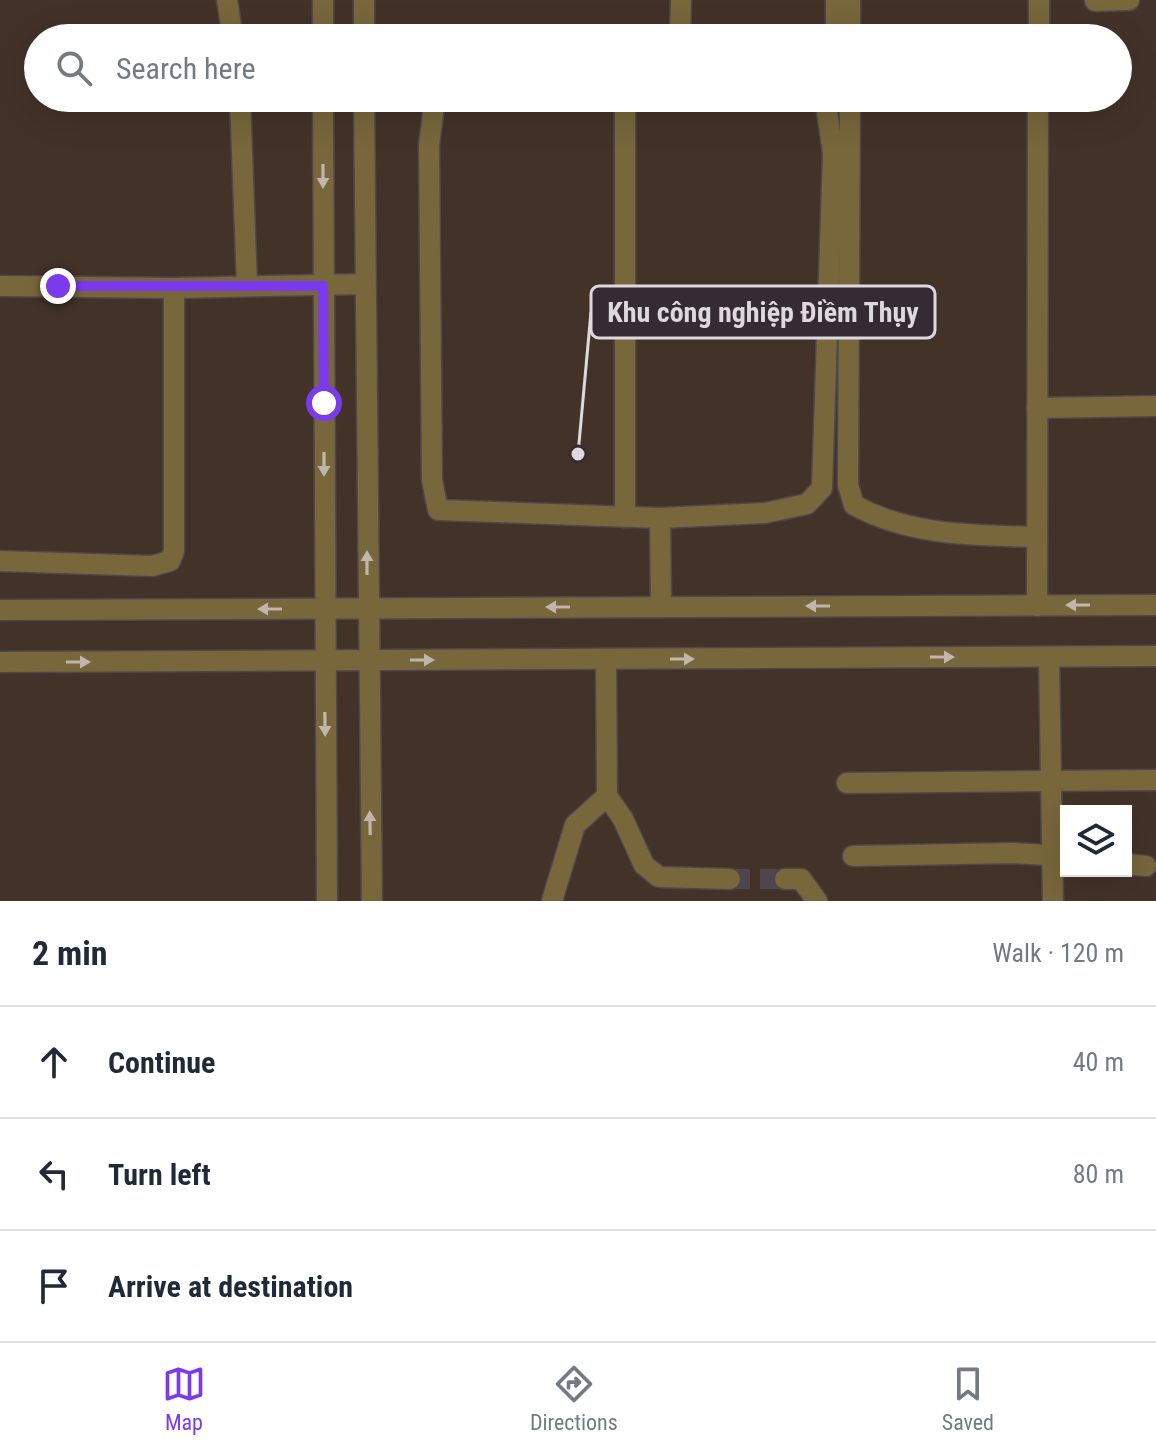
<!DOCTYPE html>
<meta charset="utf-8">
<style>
body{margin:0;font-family:"Roboto Condensed",sans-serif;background:#f2f2f3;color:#1f2937}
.controls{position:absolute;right:24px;bottom:24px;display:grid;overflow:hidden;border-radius:0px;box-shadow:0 8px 32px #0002}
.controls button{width:72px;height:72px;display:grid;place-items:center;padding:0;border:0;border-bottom:2px solid #e0e1e3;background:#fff;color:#1f2937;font:40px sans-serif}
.stop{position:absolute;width:24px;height:24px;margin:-18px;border:6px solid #7c3aed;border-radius:50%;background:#fff}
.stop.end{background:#7c3aed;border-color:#fff;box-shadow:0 2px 8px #0008}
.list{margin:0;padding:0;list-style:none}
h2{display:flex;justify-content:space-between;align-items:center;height:104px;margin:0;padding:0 32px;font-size:34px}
h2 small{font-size:26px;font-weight:400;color:#747a83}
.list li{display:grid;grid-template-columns:52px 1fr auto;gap:24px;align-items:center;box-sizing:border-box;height:112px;padding:0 32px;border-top:2px solid #e0e1e3}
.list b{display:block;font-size:30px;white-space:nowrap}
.list em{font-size:26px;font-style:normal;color:#747a83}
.icon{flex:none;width:44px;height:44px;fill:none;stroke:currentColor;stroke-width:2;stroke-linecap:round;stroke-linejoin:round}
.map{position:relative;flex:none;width:1156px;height:901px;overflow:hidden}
.search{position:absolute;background:#fff;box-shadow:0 8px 32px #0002;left:24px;right:24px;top:24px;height:88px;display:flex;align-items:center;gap:20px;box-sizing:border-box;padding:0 28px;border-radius:44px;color:#747a83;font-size:30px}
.sheet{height:440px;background:#fff}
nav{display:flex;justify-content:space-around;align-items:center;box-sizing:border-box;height:112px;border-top:2px solid #e0e1e3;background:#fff;font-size:22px;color:#747a83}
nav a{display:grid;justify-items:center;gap:4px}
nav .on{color:#7c3aed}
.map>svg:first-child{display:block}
</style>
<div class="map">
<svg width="1156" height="901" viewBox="0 0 1156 901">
<rect width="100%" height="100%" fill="#342b35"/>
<!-- industrial -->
<path fill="#433228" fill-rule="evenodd" d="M 0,0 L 1156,0 L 1156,901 L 0,901 ZM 38,38 L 1118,38 L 1118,98 L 38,98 ZM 1066,811 L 1126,811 L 1126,871 L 1066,871 Z"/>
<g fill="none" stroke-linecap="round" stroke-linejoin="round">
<!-- minor-tunnel -->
<path stroke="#4e454e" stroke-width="20" stroke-dasharray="20 10" stroke-linecap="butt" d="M 730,879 L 785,879"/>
<!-- minor casing -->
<g stroke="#4f4750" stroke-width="23">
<g id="minor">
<path d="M 227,0 L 233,38"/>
<path d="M 323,0 L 323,38"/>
<path d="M 364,0 L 364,38"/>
<path d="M 1095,1 L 1129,0"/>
<path d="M 680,38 L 681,0"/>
<path d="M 836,38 L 836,0"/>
<path d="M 850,38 L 850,2"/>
<path d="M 1039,38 L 1039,0"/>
<path d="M 240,98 L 247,286"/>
<path d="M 323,98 L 327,901"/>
<path d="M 364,98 L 372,901"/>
<path d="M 435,98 L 429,145 L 432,480 L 438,510 L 660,518"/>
<path d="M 625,98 L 625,517"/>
<path d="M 850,98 L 848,485 L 854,505 C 910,536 974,535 1037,537"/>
<path d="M 0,286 L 174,288 L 365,284"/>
<path d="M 1037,408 L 1156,406"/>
<path d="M 0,561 L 152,566 L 170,561 L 174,551 L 174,288"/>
<path d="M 1037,606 L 1038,98"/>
<path d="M 661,607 L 660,518 L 765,513 L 807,504 L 822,488 L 833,153 L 825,98"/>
<path d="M 0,610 L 1156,605"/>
<path d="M 1049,657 L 1053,901"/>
<path d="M 606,659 L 607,796 L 623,819 L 644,865 L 659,877 L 730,879"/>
<path d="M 0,662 L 1156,656"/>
<path d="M 847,783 L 1156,780"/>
<path d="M 853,856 L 1013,853 L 1065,856"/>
<path d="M 1126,864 L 1146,866"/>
<path d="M 785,879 L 801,879 L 817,901"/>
<path d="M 552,901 L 575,825 L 607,796"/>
</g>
</g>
<!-- minor -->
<use href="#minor" stroke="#78673b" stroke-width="20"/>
</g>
<!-- one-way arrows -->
<defs><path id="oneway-solid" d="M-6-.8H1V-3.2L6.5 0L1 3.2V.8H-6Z" transform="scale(2)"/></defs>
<g fill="#bfb6ae">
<use href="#oneway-solid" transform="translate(323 176) rotate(90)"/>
<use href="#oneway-solid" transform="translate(324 464) rotate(90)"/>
<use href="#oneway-solid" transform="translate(367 563) rotate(-90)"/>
<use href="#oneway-solid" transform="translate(1078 605) rotate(180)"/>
<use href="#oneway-solid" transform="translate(818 606) rotate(180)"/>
<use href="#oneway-solid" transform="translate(558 607) rotate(180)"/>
<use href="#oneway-solid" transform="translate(270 609) rotate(180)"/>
<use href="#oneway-solid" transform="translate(942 657)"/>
<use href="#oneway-solid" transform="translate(682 659)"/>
<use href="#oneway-solid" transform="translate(422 660)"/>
<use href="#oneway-solid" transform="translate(78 662)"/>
<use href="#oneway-solid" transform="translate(325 724) rotate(89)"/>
<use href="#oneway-solid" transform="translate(370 823) rotate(-91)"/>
</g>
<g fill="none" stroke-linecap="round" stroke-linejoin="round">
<!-- route -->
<path stroke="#7c3aed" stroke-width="10" d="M 58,286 L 323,286 L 324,403"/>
</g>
<!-- callouts -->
<path fill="none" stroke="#ded8df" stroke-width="3" d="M578 454L591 312"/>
<circle fill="#ded8df" stroke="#342b35" stroke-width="3" cx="578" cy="454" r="8"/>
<rect fill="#342b35" stroke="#ded8df" stroke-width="3" x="591" y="286" width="344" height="52" rx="8"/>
<g font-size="28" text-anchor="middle" font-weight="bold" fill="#ded8df">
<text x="763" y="322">Khu công nghiệp Điềm Thụy</text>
</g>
</svg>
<div class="controls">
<button><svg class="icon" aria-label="layers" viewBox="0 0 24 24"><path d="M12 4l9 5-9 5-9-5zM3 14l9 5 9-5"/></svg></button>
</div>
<div class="stop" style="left:324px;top:403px"></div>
<div class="stop end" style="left:58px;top:286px"></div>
<div class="search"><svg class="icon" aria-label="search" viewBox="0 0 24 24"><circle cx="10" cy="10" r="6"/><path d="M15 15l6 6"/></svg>Search here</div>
</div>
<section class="sheet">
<h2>2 min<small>Walk · 120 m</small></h2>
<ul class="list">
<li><svg class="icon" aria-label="ahead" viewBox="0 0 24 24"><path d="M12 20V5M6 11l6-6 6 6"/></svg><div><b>Continue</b></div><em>40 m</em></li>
<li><svg class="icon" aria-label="left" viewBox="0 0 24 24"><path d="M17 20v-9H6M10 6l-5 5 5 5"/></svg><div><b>Turn left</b></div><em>80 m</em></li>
<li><svg class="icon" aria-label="arrive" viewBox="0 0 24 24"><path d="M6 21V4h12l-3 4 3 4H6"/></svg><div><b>Arrive at destination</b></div></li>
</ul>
</section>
<nav>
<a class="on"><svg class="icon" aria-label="map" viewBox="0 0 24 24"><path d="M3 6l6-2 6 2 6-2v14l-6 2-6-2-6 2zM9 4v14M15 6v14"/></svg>Map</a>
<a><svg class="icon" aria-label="directions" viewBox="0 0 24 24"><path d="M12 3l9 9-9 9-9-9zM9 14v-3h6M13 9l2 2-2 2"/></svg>Directions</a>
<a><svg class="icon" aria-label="saved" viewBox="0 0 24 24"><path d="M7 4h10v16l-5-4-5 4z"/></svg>Saved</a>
</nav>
